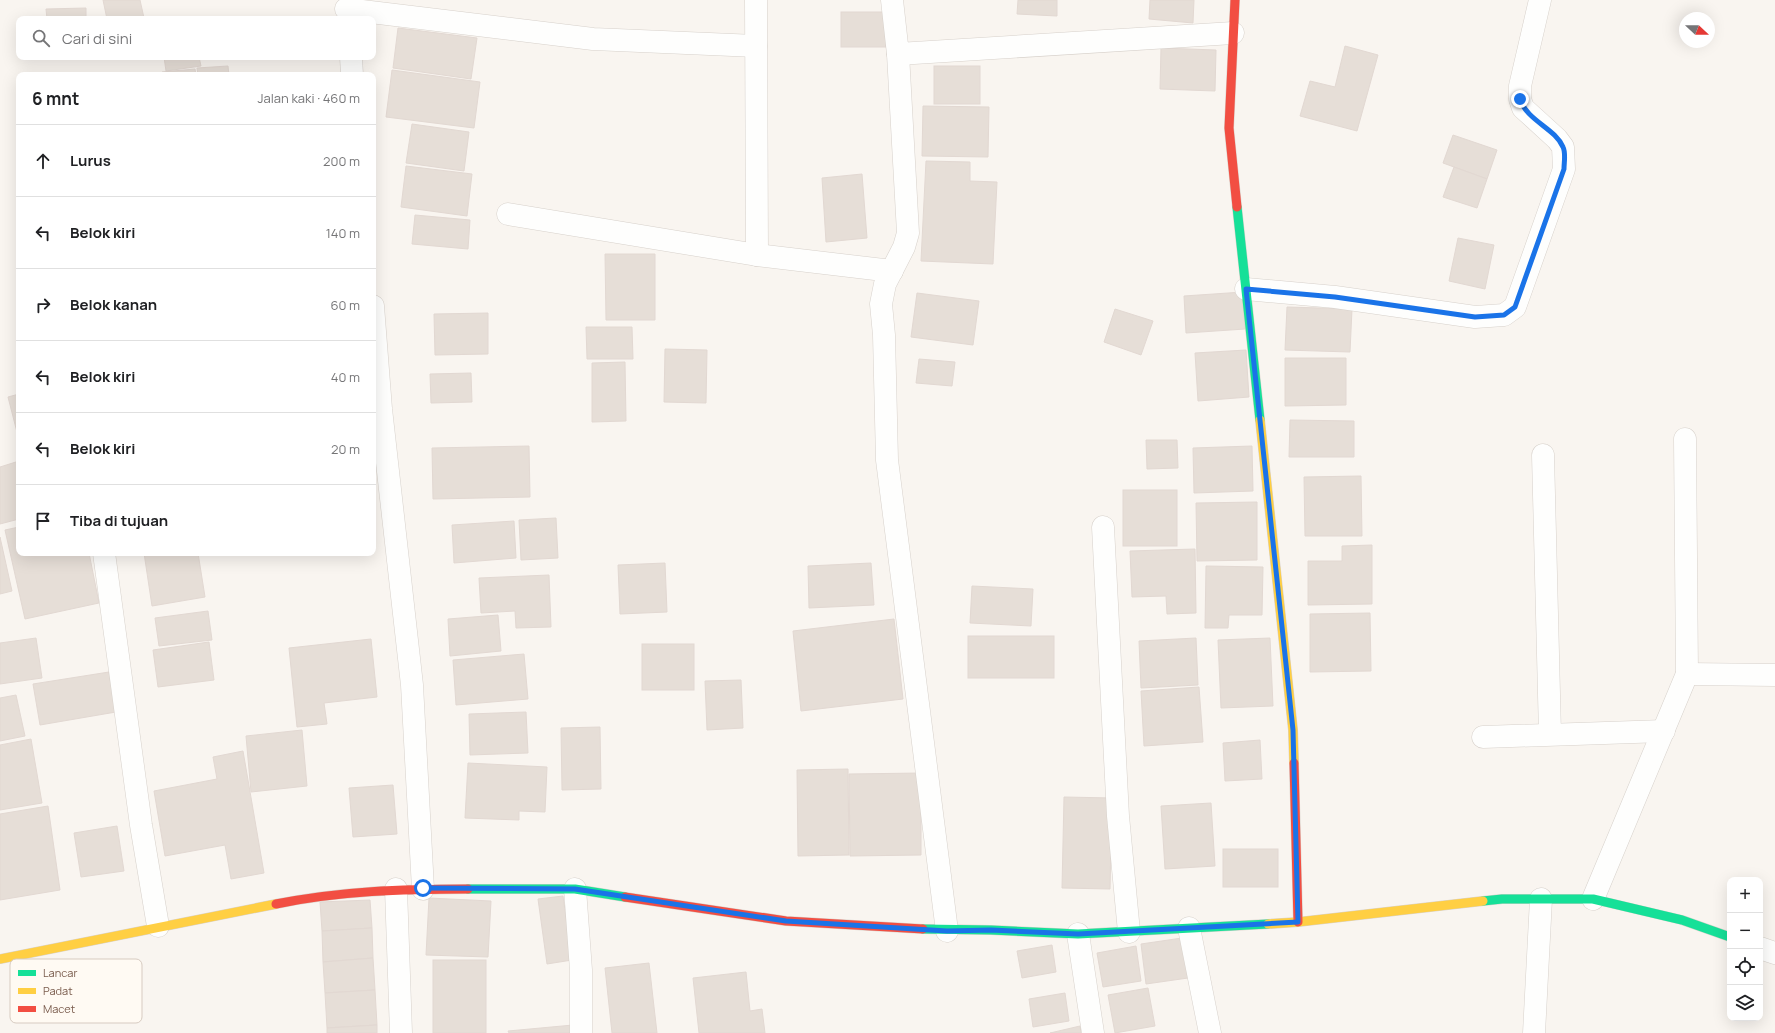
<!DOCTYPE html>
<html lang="id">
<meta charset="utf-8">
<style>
body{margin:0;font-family:Manrope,sans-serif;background:#f2f2f2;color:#202124}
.controls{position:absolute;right:12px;bottom:12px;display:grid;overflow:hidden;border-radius:8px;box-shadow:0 4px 16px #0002}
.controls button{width:36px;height:36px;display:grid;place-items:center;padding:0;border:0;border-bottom:1px solid #e0e0e0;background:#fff;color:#202124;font:20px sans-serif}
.compass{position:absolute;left:1679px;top:12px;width:36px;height:36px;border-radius:50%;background:#fff;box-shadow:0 4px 16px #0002;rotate:112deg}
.stop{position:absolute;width:12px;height:12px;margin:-9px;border:3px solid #1a73e8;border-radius:50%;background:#fff}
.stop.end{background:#1a73e8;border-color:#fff;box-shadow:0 1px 4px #0008}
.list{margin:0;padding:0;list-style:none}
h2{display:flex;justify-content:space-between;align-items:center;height:52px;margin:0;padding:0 16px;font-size:17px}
h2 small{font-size:13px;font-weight:400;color:#757577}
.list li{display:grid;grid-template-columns:26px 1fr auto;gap:12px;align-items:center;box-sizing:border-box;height:72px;padding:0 16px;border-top:1px solid #e0e0e0}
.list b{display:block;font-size:15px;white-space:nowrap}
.list em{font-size:13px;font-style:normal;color:#757577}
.icon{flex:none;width:22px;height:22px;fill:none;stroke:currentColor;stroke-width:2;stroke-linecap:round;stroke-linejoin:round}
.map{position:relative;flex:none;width:1775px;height:1033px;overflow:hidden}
.search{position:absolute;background:#fff;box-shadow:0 4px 16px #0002;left:16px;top:16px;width:360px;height:44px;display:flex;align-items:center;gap:10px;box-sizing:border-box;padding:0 14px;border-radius:8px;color:#757577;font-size:15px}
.panel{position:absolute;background:#fff;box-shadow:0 4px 16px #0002;left:16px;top:72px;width:360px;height:484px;border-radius:8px}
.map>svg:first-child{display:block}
</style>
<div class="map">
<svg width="1775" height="1033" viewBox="0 0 1775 1033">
<rect width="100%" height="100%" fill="#f9f5f0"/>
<!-- building -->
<g fill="#e6ded7" stroke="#e2d8d2">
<path d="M 103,0 L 140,0 L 144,18 L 107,19 Z"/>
<path d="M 1018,0 L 1057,0 L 1057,16 L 1017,14 Z"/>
<path d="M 1150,0 L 1194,0 L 1193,23 L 1149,19 Z"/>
<path d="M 86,8 L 86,19 L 47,19 L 46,9 Z"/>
<rect x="841" y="12" width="45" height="35"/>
<path d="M 398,28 L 477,38 L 471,79 L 393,68 Z"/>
<path d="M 1345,46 L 1378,55 L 1357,131 L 1300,116 L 1310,81 L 1335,87 Z"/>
<path d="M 1161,48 L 1216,50 L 1215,91 L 1160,89 Z"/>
<path d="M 164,57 L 199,57 L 201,66 L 166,71 Z"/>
<path d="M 228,66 L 229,75 L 198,75 L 197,68 Z"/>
<rect x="934" y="66" width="46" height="38"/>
<path d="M 195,69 L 196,75 L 163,75 L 162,72 Z"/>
<path d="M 392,70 L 480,82 L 474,128 L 386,117 Z"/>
<path d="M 923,106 L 989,107 L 988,157 L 922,156 Z"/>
<path d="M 412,124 L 469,132 L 464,171 L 406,163 Z"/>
<path d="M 1453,135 L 1497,150 L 1487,179 L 1443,163 Z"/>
<path d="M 926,161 L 970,162 L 970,181 L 997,182 L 993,264 L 921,261 Z"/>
<path d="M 406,166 L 472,174 L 467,216 L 401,207 Z"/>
<path d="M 1454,167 L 1487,179 L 1477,208 L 1443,197 Z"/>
<path d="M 862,174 L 867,238 L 826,242 L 822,178 Z"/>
<path d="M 415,215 L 470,220 L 468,249 L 412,244 Z"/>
<path d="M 1458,238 L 1494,245 L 1485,289 L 1449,281 Z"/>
<path d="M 605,254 L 655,254 L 655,320 L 606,320 Z"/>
<path d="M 1243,292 L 1245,329 L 1186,333 L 1184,296 Z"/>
<path d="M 917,293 L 979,301 L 973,345 L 911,337 Z"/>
<path d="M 1287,307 L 1352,309 L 1350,352 L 1285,350 Z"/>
<path d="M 1115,309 L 1153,321 L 1141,355 L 1104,342 Z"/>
<path d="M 488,313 L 488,354 L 435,355 L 434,314 Z"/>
<path d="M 586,327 L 632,327 L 633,359 L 587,359 Z"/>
<path d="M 665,349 L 707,350 L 706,403 L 664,402 Z"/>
<path d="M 1246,350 L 1249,397 L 1198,401 L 1195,353 Z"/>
<path d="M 1285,358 L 1346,358 L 1346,405 L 1285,406 Z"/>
<path d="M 919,359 L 955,362 L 952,386 L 916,383 Z"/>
<path d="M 625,362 L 626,421 L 592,422 L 592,363 Z"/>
<path d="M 471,373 L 472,402 L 431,403 L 430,374 Z"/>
<path d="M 19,394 L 19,440 L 8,397 Z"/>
<path d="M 1290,420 L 1354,421 L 1354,457 L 1289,457 Z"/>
<path d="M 1146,440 L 1177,440 L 1178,468 L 1147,469 Z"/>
<path d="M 529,446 L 530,497 L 433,499 L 432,448 Z"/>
<path d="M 1252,446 L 1253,491 L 1194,493 L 1193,448 Z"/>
<path d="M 19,461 L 19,519 L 0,524 L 0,467 Z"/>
<path d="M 1361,476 L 1362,536 L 1305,536 L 1304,477 Z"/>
<rect x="1123" y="490" width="54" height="56"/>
<path d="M 1257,502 L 1257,560 L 1197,561 L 1196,503 Z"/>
<path d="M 556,518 L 558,558 L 521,560 L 519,520 Z"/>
<path d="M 514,521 L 516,558 L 454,563 L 452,525 Z"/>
<path d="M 19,527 L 19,553 L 89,553 L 99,603 L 25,619 L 5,530 Z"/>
<path d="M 0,537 L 12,591 L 0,594 Z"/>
<path d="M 1372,545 L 1372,604 L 1308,605 L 1308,561 L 1342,561 L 1342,546 Z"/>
<path d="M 1195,549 L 1196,613 L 1167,614 L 1166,596 L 1132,597 L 1130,551 Z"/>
<path d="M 144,553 L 198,553 L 205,597 L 152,606 Z"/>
<path d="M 665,563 L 667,612 L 620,614 L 618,565 Z"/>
<path d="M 871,563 L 874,605 L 809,608 L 808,566 Z"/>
<path d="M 1206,566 L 1263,567 L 1262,615 L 1229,615 L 1228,628 L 1205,628 Z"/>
<path d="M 549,575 L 551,627 L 516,628 L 515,611 L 481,613 L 479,578 Z"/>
<path d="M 972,586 L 1033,589 L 1031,626 L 970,623 Z"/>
<path d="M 208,611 L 212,640 L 159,646 L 155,618 Z"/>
<path d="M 1370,613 L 1371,671 L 1310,672 L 1310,614 Z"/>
<path d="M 498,615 L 501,651 L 450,656 L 448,619 Z"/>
<path d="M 894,619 L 903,699 L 801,711 L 793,631 Z"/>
<rect x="968" y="636" width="86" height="42"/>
<path d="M 36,638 L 42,678 L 0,684 L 0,643 Z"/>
<path d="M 1196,638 L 1198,685 L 1141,688 L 1139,641 Z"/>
<path d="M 1270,638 L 1273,706 L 1221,708 L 1218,640 Z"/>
<path d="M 371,639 L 377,697 L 324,703 L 327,724 L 297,727 L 289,648 Z"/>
<path d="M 209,642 L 214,680 L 158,687 L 153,650 Z"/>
<rect x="642" y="644" width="52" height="46"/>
<path d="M 524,654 L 528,699 L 456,705 L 453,660 Z"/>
<path d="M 109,672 L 116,712 L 40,725 L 33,684 Z"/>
<path d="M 741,680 L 743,728 L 707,730 L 705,681 Z"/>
<path d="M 1199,687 L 1203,742 L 1144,746 L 1141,691 Z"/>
<path d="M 16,695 L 25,736 L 0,741 L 0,698 Z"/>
<path d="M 526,712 L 528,753 L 470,755 L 469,714 Z"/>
<path d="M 600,727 L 601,789 L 562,790 L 561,728 Z"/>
<path d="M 302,730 L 307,786 L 251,792 L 246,736 Z"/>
<path d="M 31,739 L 42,803 L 0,810 L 0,745 Z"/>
<path d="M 1260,740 L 1262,779 L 1225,781 L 1223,743 Z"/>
<path d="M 243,751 L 264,873 L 231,879 L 225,845 L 165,856 L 154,791 L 217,779 L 213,757 Z"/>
<path d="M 468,763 L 547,767 L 545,812 L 519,811 L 519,820 L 465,818 Z"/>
<path d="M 848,769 L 849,855 L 798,856 L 797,770 Z"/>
<path d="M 921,773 L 921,855 L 850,856 L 849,774 Z"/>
<path d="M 393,785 L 397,834 L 353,837 L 349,788 Z"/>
<path d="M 1064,797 L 1112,798 L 1110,889 L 1062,888 Z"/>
<path d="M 1211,803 L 1215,866 L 1165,869 L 1161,806 Z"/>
<path d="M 48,806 L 60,890 L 0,900 L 0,814 Z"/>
<path d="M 117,826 L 124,871 L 81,877 L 74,833 Z"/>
<rect x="1223" y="849" width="55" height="38"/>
<path d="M 563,896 L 572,960 L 547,964 L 538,899 Z"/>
<path d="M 429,898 L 491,901 L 488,957 L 426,955 Z"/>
<path d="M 370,900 L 372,928 L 322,931 L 320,902 Z"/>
<path d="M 372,928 L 373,958 L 323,962 L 322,931 Z"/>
<path d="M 1182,938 L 1188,978 L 1146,984 L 1141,944 Z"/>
<path d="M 1052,945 L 1056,972 L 1022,978 L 1017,951 Z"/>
<path d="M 1136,946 L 1141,981 L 1103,987 L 1097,953 Z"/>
<path d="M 373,958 L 375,990 L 325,993 L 323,962 Z"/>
<rect x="433" y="960" width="53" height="73"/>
<path d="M 649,963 L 657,1033 L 612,1033 L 605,968 Z"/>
<path d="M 746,972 L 750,1011 L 762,1009 L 765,1033 L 699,1033 L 693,978 Z"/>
<path d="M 1148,988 L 1155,1026 L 1115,1033 L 1108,995 Z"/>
<path d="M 375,990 L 377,1025 L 327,1028 L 325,993 Z"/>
<path d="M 1065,993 L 1069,1021 L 1033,1027 L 1029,999 Z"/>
<path d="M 377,1025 L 377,1033 L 327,1033 L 327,1028 Z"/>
<path d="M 573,1025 L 573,1033 L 509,1033 L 508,1031 Z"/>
<path d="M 1080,1026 L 1081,1033 L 1050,1033 Z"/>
</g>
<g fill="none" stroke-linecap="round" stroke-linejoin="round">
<!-- street casing -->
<g stroke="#d7d1cb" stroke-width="23">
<g id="street">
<path d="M 756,0 L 757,255"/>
<path d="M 892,0 L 898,54 L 1233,33"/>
<path d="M 346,9 L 593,39 L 756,46"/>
<path d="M 898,54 L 908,233 L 904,247 L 885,284 L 881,304 L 884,335 L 887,460 L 947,931"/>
<path d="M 351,57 L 352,75"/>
<path d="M 508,214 L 757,255 L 892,271"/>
<path d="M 1246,289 L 1335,297 L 1475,317 L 1504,315 L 1515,307 L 1564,169 L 1563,147 L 1557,139 L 1523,108 L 1520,99 L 1520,86 L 1540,0"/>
<path d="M 373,306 L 381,409 L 412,685 L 423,889"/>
<path d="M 1543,455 L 1550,734"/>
<path d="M 1103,527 L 1118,816 L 1129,932"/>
<path d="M 104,553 L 141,825 L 158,926"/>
<path d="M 1687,674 L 1775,675"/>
<path d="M 1483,737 L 1664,731"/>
<path d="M 396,889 L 401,1033"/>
<path d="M 575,889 L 581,970 L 581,1033"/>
<path d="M 1593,899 L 1687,674 L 1685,439"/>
<path d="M 1189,928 L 1210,1033"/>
<path d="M 1078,934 L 1093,1033"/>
<path d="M 1760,948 L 1775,953"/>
<path d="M 1534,1033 L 1541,899"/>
</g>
</g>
<!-- fast casing -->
<g stroke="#d9d2cb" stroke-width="10">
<g id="fast">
<path d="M 1237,207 L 1260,420"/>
<path d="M 468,889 L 575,889 L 625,897"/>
<path d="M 1483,901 L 1502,899 L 1593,899 L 1682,920 L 1730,937"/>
<path d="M 923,929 L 991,930 L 1078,934 L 1268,924"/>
</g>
</g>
<!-- slow casing -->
<g stroke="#d9d2cb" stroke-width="10">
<g id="slow">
<path d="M 1260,420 L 1293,730 L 1294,763"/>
<path d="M 1268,924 L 1298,922 L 1483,901"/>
<path d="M 0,959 L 276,904"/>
</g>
</g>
<!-- jam casing -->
<g stroke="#d9d2cb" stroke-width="10">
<g id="jam">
<path d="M 1235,0 L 1229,128 L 1237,207"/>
<path d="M 1294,763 L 1298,922"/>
<path d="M 625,897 L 786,921 L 923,929"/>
<path d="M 276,904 C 340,891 403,889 468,889"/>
</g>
</g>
<!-- street -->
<use href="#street" stroke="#fefefd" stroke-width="22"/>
<!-- fast -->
<use href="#fast" stroke="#16e098" stroke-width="9"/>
<!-- slow -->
<use href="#slow" stroke="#ffcf43" stroke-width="9"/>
<!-- jam -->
<use href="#jam" stroke="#f24e42" stroke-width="9"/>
</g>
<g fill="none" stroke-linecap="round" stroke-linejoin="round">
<!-- route -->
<path stroke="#1a73e8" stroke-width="5" d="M 423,888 L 575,889 L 786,921 L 947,931 L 991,930 L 1078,934 L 1298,922 L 1293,730 L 1246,289 L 1335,297 L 1475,317 L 1504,315 L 1515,307 L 1564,169 C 1564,162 1566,153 1563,147 C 1555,128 1527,121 1520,99"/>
</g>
<!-- legend -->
<rect x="10" y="959" width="132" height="64" rx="6" fill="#fffaf3" stroke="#d7cbc1" stroke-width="1"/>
<rect x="18" y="970" width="18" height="6" fill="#16e098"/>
<rect x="18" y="988" width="18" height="6" fill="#ffcf43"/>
<rect x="18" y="1006" width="18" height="6" fill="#f24e42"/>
<g font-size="11" fill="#7a5c4d">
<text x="43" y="977">Lancar</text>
<text x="43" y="995">Padat</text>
<text x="43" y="1013">Macet</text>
</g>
</svg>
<div class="controls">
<button>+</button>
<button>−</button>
<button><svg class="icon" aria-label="locate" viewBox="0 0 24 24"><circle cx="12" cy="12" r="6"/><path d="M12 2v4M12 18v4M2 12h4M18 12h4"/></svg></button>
<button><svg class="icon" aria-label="layers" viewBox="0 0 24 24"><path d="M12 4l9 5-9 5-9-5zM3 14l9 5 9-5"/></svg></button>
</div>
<svg class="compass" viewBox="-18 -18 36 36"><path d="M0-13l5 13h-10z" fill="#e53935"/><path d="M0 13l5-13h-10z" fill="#757577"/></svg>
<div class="stop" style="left:423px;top:888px"></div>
<div class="stop end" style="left:1520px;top:99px"></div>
<div class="search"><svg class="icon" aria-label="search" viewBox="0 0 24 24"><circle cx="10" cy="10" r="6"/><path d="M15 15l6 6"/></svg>Cari di sini</div>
<section class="panel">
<h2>6 mnt<small>Jalan kaki · 460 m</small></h2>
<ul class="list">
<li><svg class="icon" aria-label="ahead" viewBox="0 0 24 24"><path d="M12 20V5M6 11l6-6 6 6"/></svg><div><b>Lurus</b></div><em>200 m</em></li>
<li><svg class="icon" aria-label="left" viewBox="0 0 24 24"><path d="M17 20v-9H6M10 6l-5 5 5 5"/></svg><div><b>Belok kiri</b></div><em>140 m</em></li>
<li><svg class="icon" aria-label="right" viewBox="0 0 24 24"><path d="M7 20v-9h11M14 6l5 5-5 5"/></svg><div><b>Belok kanan</b></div><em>60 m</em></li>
<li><svg class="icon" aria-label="left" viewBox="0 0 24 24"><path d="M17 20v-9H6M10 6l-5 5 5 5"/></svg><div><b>Belok kiri</b></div><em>40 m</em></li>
<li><svg class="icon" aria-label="left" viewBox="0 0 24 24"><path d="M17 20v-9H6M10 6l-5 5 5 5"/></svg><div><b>Belok kiri</b></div><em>20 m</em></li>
<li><svg class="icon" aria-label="arrive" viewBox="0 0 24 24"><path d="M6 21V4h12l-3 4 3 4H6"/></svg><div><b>Tiba di tujuan</b></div></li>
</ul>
</section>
</div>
